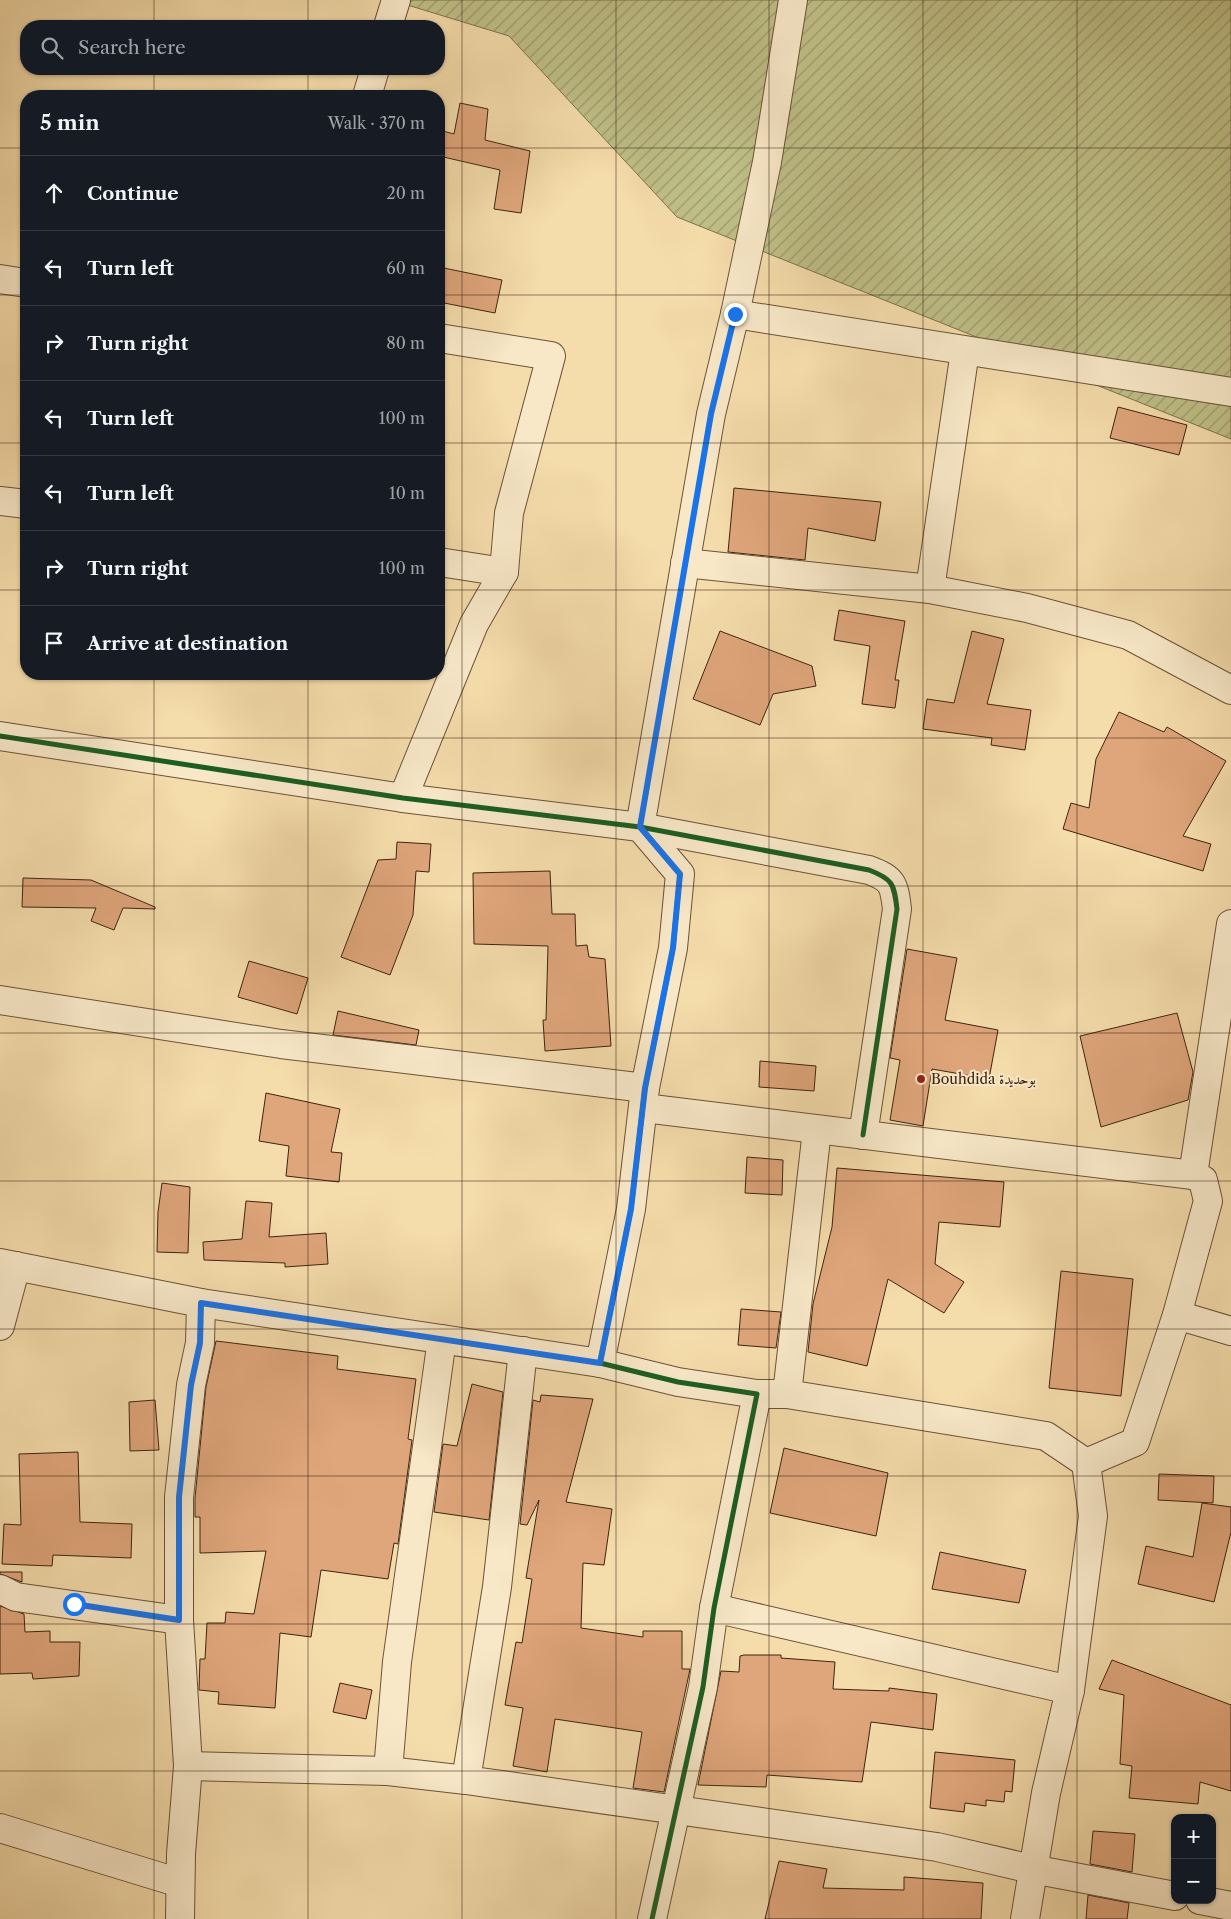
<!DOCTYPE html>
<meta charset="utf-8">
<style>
body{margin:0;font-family:"Libre Caslon Text",Amiri,serif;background:#20242c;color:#f1f3f6}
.controls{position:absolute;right:15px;bottom:15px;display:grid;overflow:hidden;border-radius:10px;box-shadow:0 1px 4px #0004}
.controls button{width:45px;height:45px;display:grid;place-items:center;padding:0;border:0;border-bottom:1px solid #363941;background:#171b24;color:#f1f3f6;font:25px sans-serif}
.stop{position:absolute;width:15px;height:15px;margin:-11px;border:4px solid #1a73e8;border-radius:50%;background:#fff}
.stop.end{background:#1a73e8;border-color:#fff;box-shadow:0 1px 5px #0008}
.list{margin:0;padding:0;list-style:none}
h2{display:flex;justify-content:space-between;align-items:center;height:65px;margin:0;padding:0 20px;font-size:21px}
h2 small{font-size:16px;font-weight:400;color:#9ea1a6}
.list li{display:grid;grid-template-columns:32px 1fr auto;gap:15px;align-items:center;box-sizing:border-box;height:75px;padding:0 20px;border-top:1px solid #363941}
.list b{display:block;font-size:19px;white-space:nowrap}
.list em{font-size:16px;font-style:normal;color:#9ea1a6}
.icon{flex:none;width:28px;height:28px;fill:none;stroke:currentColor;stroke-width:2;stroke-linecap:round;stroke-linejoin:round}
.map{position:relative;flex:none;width:1231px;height:1919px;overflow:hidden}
.search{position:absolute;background:#171b24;box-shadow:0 1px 4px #0004;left:20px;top:20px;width:425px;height:55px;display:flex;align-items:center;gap:12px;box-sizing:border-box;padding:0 18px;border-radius:20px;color:#9ea1a6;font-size:19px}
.panel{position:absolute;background:#171b24;box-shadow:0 1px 4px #0004;left:20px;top:90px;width:425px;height:590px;border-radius:20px}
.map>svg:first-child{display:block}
</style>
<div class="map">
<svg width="1231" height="1919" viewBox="0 0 1231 1919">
<defs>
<pattern id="garden-furrows" width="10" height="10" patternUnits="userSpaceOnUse" patternTransform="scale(1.25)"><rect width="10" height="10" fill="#bfbf87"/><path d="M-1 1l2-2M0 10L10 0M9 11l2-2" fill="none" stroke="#9c9b6d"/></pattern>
</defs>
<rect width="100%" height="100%" fill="#f5dcab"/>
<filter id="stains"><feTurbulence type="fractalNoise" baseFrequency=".004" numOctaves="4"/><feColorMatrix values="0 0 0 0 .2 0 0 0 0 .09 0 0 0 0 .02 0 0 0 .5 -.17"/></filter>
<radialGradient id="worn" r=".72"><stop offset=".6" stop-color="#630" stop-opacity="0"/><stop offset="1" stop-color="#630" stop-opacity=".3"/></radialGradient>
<!-- garden -->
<path fill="url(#garden-furrows)" stroke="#7e724c" d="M 391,0 L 1231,0 L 1231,439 L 677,217 L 509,36 Z"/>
<!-- building -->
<g fill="#dfa57b" stroke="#3d2412">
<path d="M 460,103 L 488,109 L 485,140 L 530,151 L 521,213 L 494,209 L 500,170 L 439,156 L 439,130 L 454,134 Z"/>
<path d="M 439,267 L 502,280 L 495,313 L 439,302 Z"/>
<path d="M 1118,407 L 1187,425 L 1179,455 L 1110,438 Z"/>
<path d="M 734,488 L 881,502 L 875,541 L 808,528 L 805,560 L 728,552 Z"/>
<path d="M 839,610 L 905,621 L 895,680 L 899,680 L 895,708 L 862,704 L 870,646 L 834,640 Z"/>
<path d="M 720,631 L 812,666 L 816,686 L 773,694 L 760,725 L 693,699 Z"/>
<path d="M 972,631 L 1004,639 L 987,704 L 1031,710 L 1025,750 L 991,745 L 992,738 L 923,729 L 927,699 L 954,703 Z"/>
<path d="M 1119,712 L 1164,732 L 1167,727 L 1226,761 L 1183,836 L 1211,844 L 1203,871 L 1063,829 L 1071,803 L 1089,808 L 1096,759 Z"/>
<path d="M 397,842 L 431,844 L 429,872 L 416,871 L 413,915 L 390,975 L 341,957 L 378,860 L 396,859 Z"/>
<path d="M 550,871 L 552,914 L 575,914 L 576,946 L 587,945 L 589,957 L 605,959 L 611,1046 L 545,1051 L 543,1020 L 546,1020 L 548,946 L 474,944 L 473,873 Z"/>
<path d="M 23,878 L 91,880 L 155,907 L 155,909 L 123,908 L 114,930 L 91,921 L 96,908 L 22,907 Z"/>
<path d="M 907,949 L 957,958 L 945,1020 L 998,1030 L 989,1079 L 932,1069 L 923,1126 L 890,1120 L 900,1060 L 890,1058 Z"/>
<path d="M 249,961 L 308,978 L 297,1014 L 238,997 Z"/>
<path d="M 338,1011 L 419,1030 L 416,1045 L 333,1035 Z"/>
<path d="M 1177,1013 L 1193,1072 L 1188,1100 L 1101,1127 L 1080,1036 Z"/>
<path d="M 760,1061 L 816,1066 L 814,1091 L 759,1087 Z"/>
<path d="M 266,1093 L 340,1109 L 331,1152 L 342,1153 L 339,1182 L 286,1176 L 289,1146 L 259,1141 Z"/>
<path d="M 747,1157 L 783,1160 L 782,1195 L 745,1193 Z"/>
<path d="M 837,1168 L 1004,1182 L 1000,1227 L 939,1222 L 935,1264 L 964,1282 L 944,1313 L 888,1279 L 867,1366 L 808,1352 L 813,1304 L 832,1227 Z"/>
<path d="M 162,1183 L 190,1187 L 188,1253 L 157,1252 L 158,1212 Z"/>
<path d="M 246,1201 L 272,1203 L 269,1237 L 326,1233 L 328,1264 L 285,1267 L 285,1263 L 204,1260 L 203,1242 L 242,1239 Z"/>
<path d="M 1061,1271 L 1133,1279 L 1121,1396 L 1049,1388 Z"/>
<path d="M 741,1309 L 781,1312 L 776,1348 L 738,1345 Z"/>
<path d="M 216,1341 L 338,1356 L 337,1369 L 416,1379 L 408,1439 L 412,1440 L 398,1544 L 394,1543 L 388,1579 L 321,1570 L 311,1637 L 280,1633 L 275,1708 L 218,1704 L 219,1692 L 199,1690 L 200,1659 L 205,1659 L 207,1623 L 225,1623 L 226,1612 L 254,1614 L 266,1551 L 200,1553 L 200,1517 L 195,1517 L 195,1498 L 206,1387 Z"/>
<path d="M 472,1384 L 503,1392 L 489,1520 L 434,1512 L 443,1444 L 457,1446 Z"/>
<path d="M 541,1395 L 593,1399 L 566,1502 L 612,1509 L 604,1565 L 583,1563 L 581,1628 L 643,1637 L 643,1631 L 682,1631 L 682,1669 L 690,1669 L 664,1792 L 633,1788 L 642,1732 L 555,1719 L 547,1772 L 513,1766 L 523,1708 L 505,1705 L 516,1642 L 522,1643 L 532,1579 L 526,1578 L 539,1500 L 527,1525 L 520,1524 L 533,1400 L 540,1402 Z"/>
<path d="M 155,1400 L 159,1450 L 130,1451 L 129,1402 Z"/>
<path d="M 784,1448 L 888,1473 L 876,1536 L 770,1513 Z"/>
<path d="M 78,1452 L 80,1522 L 132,1524 L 131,1558 L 53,1555 L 52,1566 L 2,1564 L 4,1524 L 21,1525 L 19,1454 Z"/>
<path d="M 1159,1474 L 1214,1476 L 1213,1503 L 1158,1500 Z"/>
<path d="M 1202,1503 L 1231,1507 L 1231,1532 L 1214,1602 L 1138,1584 L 1146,1546 L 1193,1557 Z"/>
<path d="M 940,1552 L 1026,1570 L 1019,1603 L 932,1589 Z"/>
<path d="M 0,1572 L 22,1572 L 22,1582 L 0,1574 Z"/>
<path d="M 0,1606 L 24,1614 L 25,1632 L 50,1631 L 50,1642 L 80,1642 L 79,1676 L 33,1679 L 32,1673 L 0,1674 Z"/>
<path d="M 744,1655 L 781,1655 L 781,1658 L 835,1662 L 833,1689 L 889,1691 L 889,1688 L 937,1694 L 933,1730 L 871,1722 L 862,1782 L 767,1775 L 766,1787 L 698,1785 L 721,1671 L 739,1672 L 740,1656 Z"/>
<path d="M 1112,1660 L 1231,1705 L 1231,1791 L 1200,1782 L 1198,1804 L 1129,1798 L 1132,1766 L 1120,1764 L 1124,1695 L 1099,1689 Z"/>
<path d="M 340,1683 L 372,1690 L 366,1719 L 333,1712 Z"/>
<path d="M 935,1752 L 1015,1760 L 1012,1792 L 1005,1791 L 1004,1802 L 986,1800 L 986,1806 L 965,1803 L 964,1812 L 930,1808 Z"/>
<path d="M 1093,1831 L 1135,1834 L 1132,1872 L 1090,1864 Z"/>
<path d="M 779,1861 L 827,1869 L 823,1888 L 904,1890 L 904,1877 L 983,1883 L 981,1919 L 765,1919 Z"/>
<path d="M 1088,1895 L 1129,1903 L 1127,1919 L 1086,1919 Z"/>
</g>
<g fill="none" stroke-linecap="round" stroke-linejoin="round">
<!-- minor casing -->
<g stroke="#6b5238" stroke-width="30">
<g id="minor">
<path d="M 388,26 L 396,0"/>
<path d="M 367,96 L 375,69"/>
<path d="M 0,279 L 26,283"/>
<path d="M 735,314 L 1231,392"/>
<path d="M 0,501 L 26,504"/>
<path d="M 439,562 L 504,572"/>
<path d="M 685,563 L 930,589 L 1027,608 L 1128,635 L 1231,690"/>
<path d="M 930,589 L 965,351"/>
<path d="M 0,736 L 403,798 L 640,827 L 869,870 C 893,879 894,884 897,909 L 863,1135"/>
<path d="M 403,798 L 474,624 L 504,572 L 509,513 L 551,356 L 439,338"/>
<path d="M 640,827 L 680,874 L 673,948 L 645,1088 L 631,1209 L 600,1363 L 678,1382 L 757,1394 L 714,1608 L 703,1687 L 652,1919"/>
<path d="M 640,827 L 711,414 L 735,314 L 767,162 L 793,0"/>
<path d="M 0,1000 L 281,1044 L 645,1088"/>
<path d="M 644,1108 L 1193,1175 L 1203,1180 L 1208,1201 L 1177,1315 L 1135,1442 L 1086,1463"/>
<path d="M 1193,1175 L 1231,924"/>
<path d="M 0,1263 L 201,1303 L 200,1343 L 191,1385 L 179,1497 L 179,1620 L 188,1766 L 181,1854 L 180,1919"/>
<path d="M 201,1303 L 600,1363"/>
<path d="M 1177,1315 L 1231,1331"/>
<path d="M 0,1326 L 16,1266"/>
<path d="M 757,1394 L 787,1394 L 1046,1436 L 1086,1463 L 1093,1516 L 1070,1690 L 1046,1793 L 1025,1919"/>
<path d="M 787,1394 L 817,1130"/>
<path d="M 0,1589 L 16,1597 L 179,1620"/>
<path d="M 714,1608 L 1070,1690"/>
<path d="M 188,1766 L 388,1771 L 466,1780 L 937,1847 L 1032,1869 L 1175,1896"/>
<path d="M 388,1771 L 397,1662 L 442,1339"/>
<path d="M 466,1780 L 497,1587 L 523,1351"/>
<path d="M 0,1828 L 180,1883"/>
<path d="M 1200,1900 L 1231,1906"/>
</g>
</g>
<!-- minor -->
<use href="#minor" stroke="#f8e8c8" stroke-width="28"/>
<!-- cycleway casing -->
<g stroke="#f8e8c8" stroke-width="8">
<g id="cycleway">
<path d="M 0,736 L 403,798 L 640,827 L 869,870 C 893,879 894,884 897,909 L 863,1135"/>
<path d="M 640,827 L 680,874 L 673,948 L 645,1088 L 631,1209 L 600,1363 L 678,1382 L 757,1394 L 714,1608 L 703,1687 L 652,1919"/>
</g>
</g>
<!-- cycleway -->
<use href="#cycleway" stroke="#1b5e20" stroke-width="5"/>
</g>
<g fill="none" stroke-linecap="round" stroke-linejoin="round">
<!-- route -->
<path stroke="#1a73e8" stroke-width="6" d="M 74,1604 L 179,1620 L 179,1497 L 191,1385 L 200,1343 L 201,1303 L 600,1363 L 631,1209 L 645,1088 L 673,948 L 680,874 L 640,827 L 711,414 L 735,314"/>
</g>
<!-- grid -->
<path fill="none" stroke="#3d2412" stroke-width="1" stroke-opacity="0.55" d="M 154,0 L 154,26M 308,0 L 308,26M 462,0 L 462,1919M 616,0 L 616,1919M 769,0 L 769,1919M 923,0 L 923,1919M 1077,0 L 1077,1919M 154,69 L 154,96M 308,69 L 308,96M 0,148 L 26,148M 439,148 L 1231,148M 0,295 L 26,295M 439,295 L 1231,295M 0,443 L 26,443M 439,443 L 1231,443M 0,590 L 26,590M 439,590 L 1231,590M 154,674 L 154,1919M 308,674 L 308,1919M 0,738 L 1231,738M 0,886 L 1231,886M 0,1033 L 1231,1033M 0,1181 L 1231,1181M 0,1329 L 1231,1329M 0,1476 L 1231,1476M 0,1624 L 1231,1624M 0,1771 L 1231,1771"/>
<!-- markers -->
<circle fill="#8f2418" stroke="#f8e8c8" stroke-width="2" cx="921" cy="1079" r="5"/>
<g text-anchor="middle" stroke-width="4" stroke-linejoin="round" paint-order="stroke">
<!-- poi labels -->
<g font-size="14" fill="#3d2412" stroke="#f8e8c8" text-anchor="start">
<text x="931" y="1084">Bouhdida بوحديدة</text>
</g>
</g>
<rect width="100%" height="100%" filter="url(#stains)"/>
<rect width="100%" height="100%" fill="url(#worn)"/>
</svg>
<div class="controls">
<button>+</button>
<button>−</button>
</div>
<div class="stop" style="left:74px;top:1604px"></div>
<div class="stop end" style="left:735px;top:314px"></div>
<div class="search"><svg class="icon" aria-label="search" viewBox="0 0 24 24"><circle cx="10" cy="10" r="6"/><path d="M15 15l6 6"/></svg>Search here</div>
<section class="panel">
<h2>5 min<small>Walk · 370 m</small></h2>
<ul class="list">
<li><svg class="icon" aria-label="ahead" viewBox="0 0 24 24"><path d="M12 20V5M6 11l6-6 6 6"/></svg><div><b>Continue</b></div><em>20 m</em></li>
<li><svg class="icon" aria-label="left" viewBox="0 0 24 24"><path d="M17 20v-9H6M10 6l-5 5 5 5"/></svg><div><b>Turn left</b></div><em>60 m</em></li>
<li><svg class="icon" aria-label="right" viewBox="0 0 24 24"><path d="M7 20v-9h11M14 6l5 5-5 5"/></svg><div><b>Turn right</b></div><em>80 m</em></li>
<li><svg class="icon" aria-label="left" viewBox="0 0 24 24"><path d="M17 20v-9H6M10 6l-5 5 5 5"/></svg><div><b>Turn left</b></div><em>100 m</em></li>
<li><svg class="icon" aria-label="left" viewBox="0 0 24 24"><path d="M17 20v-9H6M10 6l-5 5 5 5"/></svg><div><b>Turn left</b></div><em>10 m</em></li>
<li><svg class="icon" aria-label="right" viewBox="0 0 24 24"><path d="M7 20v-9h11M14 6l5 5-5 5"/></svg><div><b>Turn right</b></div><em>100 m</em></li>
<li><svg class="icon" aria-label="arrive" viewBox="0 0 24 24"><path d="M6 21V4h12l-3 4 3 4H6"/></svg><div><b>Arrive at destination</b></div></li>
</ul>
</section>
</div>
